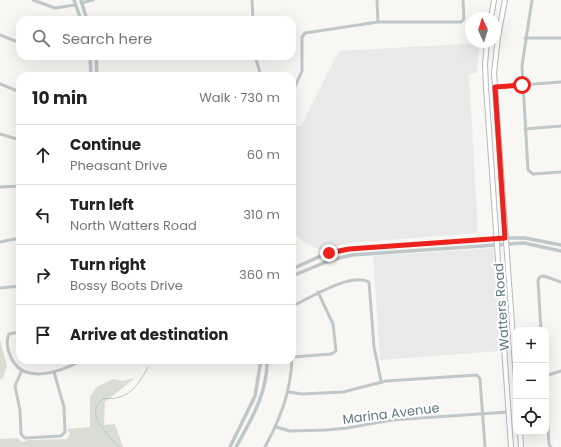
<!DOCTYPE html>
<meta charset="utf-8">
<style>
body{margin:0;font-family:Poppins,sans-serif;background:#f2f2f2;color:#222}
.controls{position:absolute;right:12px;bottom:12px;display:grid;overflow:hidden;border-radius:8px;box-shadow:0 4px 16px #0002}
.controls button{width:36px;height:36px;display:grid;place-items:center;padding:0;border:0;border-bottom:1px solid #e0e0e0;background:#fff;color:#222;font:20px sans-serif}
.compass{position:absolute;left:465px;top:12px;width:36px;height:36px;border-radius:50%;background:#fff;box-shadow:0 4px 16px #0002;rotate:356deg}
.stop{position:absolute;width:12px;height:12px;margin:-9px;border:3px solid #ed221f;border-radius:50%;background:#fff}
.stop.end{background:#ed221f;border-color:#fff;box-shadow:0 1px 4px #0008}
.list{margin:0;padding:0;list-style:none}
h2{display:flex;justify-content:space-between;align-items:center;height:52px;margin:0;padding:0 16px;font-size:17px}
h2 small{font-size:13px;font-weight:400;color:#767676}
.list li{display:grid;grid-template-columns:26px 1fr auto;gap:12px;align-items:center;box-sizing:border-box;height:60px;padding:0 16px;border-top:1px solid #e0e0e0}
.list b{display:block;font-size:15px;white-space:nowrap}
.list p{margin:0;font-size:13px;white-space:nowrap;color:#767676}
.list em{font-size:13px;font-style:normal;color:#767676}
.icon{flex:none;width:22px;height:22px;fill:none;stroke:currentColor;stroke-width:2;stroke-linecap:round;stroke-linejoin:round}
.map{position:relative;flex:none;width:561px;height:447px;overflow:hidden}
.search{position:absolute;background:#fff;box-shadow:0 4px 16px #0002;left:16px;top:16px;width:280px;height:44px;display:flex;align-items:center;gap:10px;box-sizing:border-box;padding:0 14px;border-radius:12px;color:#767676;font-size:15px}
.panel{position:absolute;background:#fff;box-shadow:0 4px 16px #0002;left:16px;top:72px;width:280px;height:292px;border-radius:12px}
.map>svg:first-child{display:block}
</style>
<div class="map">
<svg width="561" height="447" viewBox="0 0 561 447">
<rect width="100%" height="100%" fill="#f8f7f4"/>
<!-- built -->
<g fill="#e8e9e8">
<path d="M 480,43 L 477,73 L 469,74 L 478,233 L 349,243 L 320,250 L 303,242 L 292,231 L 292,127 L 301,126 L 339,51 Z"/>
<path d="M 493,248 L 501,351 L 380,360 L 373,256 Z"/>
</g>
<!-- green -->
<g fill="#d9ddd3">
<path d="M 0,340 L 7,366 L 3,378 L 0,380 Z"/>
<path d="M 135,378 L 105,402 L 104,425 L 115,424 L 123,447 L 0,447 L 0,439 L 17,438 L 22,442 L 28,440 L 67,439 L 70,434 L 67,429 L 90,427 L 90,396 L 98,386 L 113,379 L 123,381 Z"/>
</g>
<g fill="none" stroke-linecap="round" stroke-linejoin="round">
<!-- stream -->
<path stroke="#b6c8c9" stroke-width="1" d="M 119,447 C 109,435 83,415 103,399 C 107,398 112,399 116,398 C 133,395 141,380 148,367"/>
<!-- secondary casing -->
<g stroke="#b2bbbe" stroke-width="6">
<g id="secondary">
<path d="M 505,0 L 498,37 L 494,73 L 516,380"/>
<path d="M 491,18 L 494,0"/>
<path d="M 487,42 L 485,64 L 486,87 L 511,447"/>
<path d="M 520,432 L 521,447"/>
</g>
</g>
<!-- minor -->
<g stroke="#c0c7c9" stroke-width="3">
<path d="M 33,0 L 55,8 L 75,5"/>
<path d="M 252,0 L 253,20"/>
<path d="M 377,0 L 378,22"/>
<path d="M 532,0 L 522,66 L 528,170 L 533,174 L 561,172"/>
<path d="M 81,3 L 93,0"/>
<path d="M 0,35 L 20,43"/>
<path d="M 525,38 L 561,38"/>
<path d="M 255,56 L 261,76"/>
<path d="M 0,84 L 20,92"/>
<path d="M 495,87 L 561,82"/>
<path d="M 292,93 L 302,71 L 302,37 L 305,33 L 378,22 L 461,22 L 464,19 L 463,0"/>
<path d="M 525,129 L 561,126"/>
<path d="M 0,134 L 20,140"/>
<path d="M 0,187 L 20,186"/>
<path d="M 0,242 L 20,238"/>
<path d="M 0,288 L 20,286"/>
<path d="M 292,306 C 309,299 350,272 369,282 L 374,347 L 381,381"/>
<path d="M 541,330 L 538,280 L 540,277 L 544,276 L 561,282"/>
<path d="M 20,332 L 9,334 C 6,340 7,349 10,355 C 22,387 62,371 83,360"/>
<path d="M 293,357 L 331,354 L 336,351 L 333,324 L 318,292"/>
<path d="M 22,370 L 15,386 L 20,410 L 21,434 L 25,438 L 61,436 L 65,432 L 64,407 L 54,372"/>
<path d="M 546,376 L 561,371"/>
<path d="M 289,392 L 302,394 L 343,392 L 386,381 L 477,375 L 480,379 L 485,447"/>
<path d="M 546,398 L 549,444 L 551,447"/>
<path d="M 276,427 L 290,431 L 326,430 L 347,428 L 392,420 L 508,412"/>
<path d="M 265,447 C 286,408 294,380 292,336"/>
</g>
<!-- tertiary -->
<g stroke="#c0c7c9" stroke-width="3.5">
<path d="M 74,0 L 81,20"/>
<path d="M 81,0 L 87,20"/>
<path d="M 90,56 L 91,76"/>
<path d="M 96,56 L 97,76"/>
<path d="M 292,269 L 323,255 L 349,249 L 509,238 L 525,238 L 561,245"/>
<path d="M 292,276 L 331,260 L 352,255 L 524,243 L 561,251"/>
<path d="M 230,447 L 255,396 L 261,360"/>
<path d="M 236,447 C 251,420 268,392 267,360"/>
</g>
<!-- secondary -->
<use href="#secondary" stroke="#fff" stroke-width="4"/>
</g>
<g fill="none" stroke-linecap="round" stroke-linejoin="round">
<!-- route -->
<path stroke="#ed221f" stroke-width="5" d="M 329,253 L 349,249 L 505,238 L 495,87 L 522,85"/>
</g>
<g text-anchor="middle" stroke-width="4" stroke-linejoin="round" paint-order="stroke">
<!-- street labels -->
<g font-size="13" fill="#617a81" stroke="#fff">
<text transform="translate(501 307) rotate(-94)" y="5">Watters Road</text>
<text transform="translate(391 413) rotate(-7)" y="5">Marina Avenue</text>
</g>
</g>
</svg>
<div class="controls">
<button>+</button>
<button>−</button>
<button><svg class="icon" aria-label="locate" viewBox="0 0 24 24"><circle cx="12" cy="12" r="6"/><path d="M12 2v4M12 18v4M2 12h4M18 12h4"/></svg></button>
</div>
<svg class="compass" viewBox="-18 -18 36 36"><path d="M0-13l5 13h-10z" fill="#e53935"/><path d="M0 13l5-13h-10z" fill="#767676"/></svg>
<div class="stop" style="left:522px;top:85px"></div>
<div class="stop end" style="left:329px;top:253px"></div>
<div class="search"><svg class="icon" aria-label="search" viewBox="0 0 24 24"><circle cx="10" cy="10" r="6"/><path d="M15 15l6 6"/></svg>Search here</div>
<section class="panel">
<h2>10 min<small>Walk · 730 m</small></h2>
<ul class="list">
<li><svg class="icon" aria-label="ahead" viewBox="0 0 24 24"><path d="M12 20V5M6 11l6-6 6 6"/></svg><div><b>Continue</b><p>Pheasant Drive</p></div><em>60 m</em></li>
<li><svg class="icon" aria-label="left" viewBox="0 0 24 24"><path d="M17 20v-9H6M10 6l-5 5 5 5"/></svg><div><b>Turn left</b><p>North Watters Road</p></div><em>310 m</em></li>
<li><svg class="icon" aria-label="right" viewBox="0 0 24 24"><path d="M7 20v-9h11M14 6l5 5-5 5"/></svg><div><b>Turn right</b><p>Bossy Boots Drive</p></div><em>360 m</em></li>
<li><svg class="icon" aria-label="arrive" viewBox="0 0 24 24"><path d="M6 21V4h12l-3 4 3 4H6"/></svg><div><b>Arrive at destination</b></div></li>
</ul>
</section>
</div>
